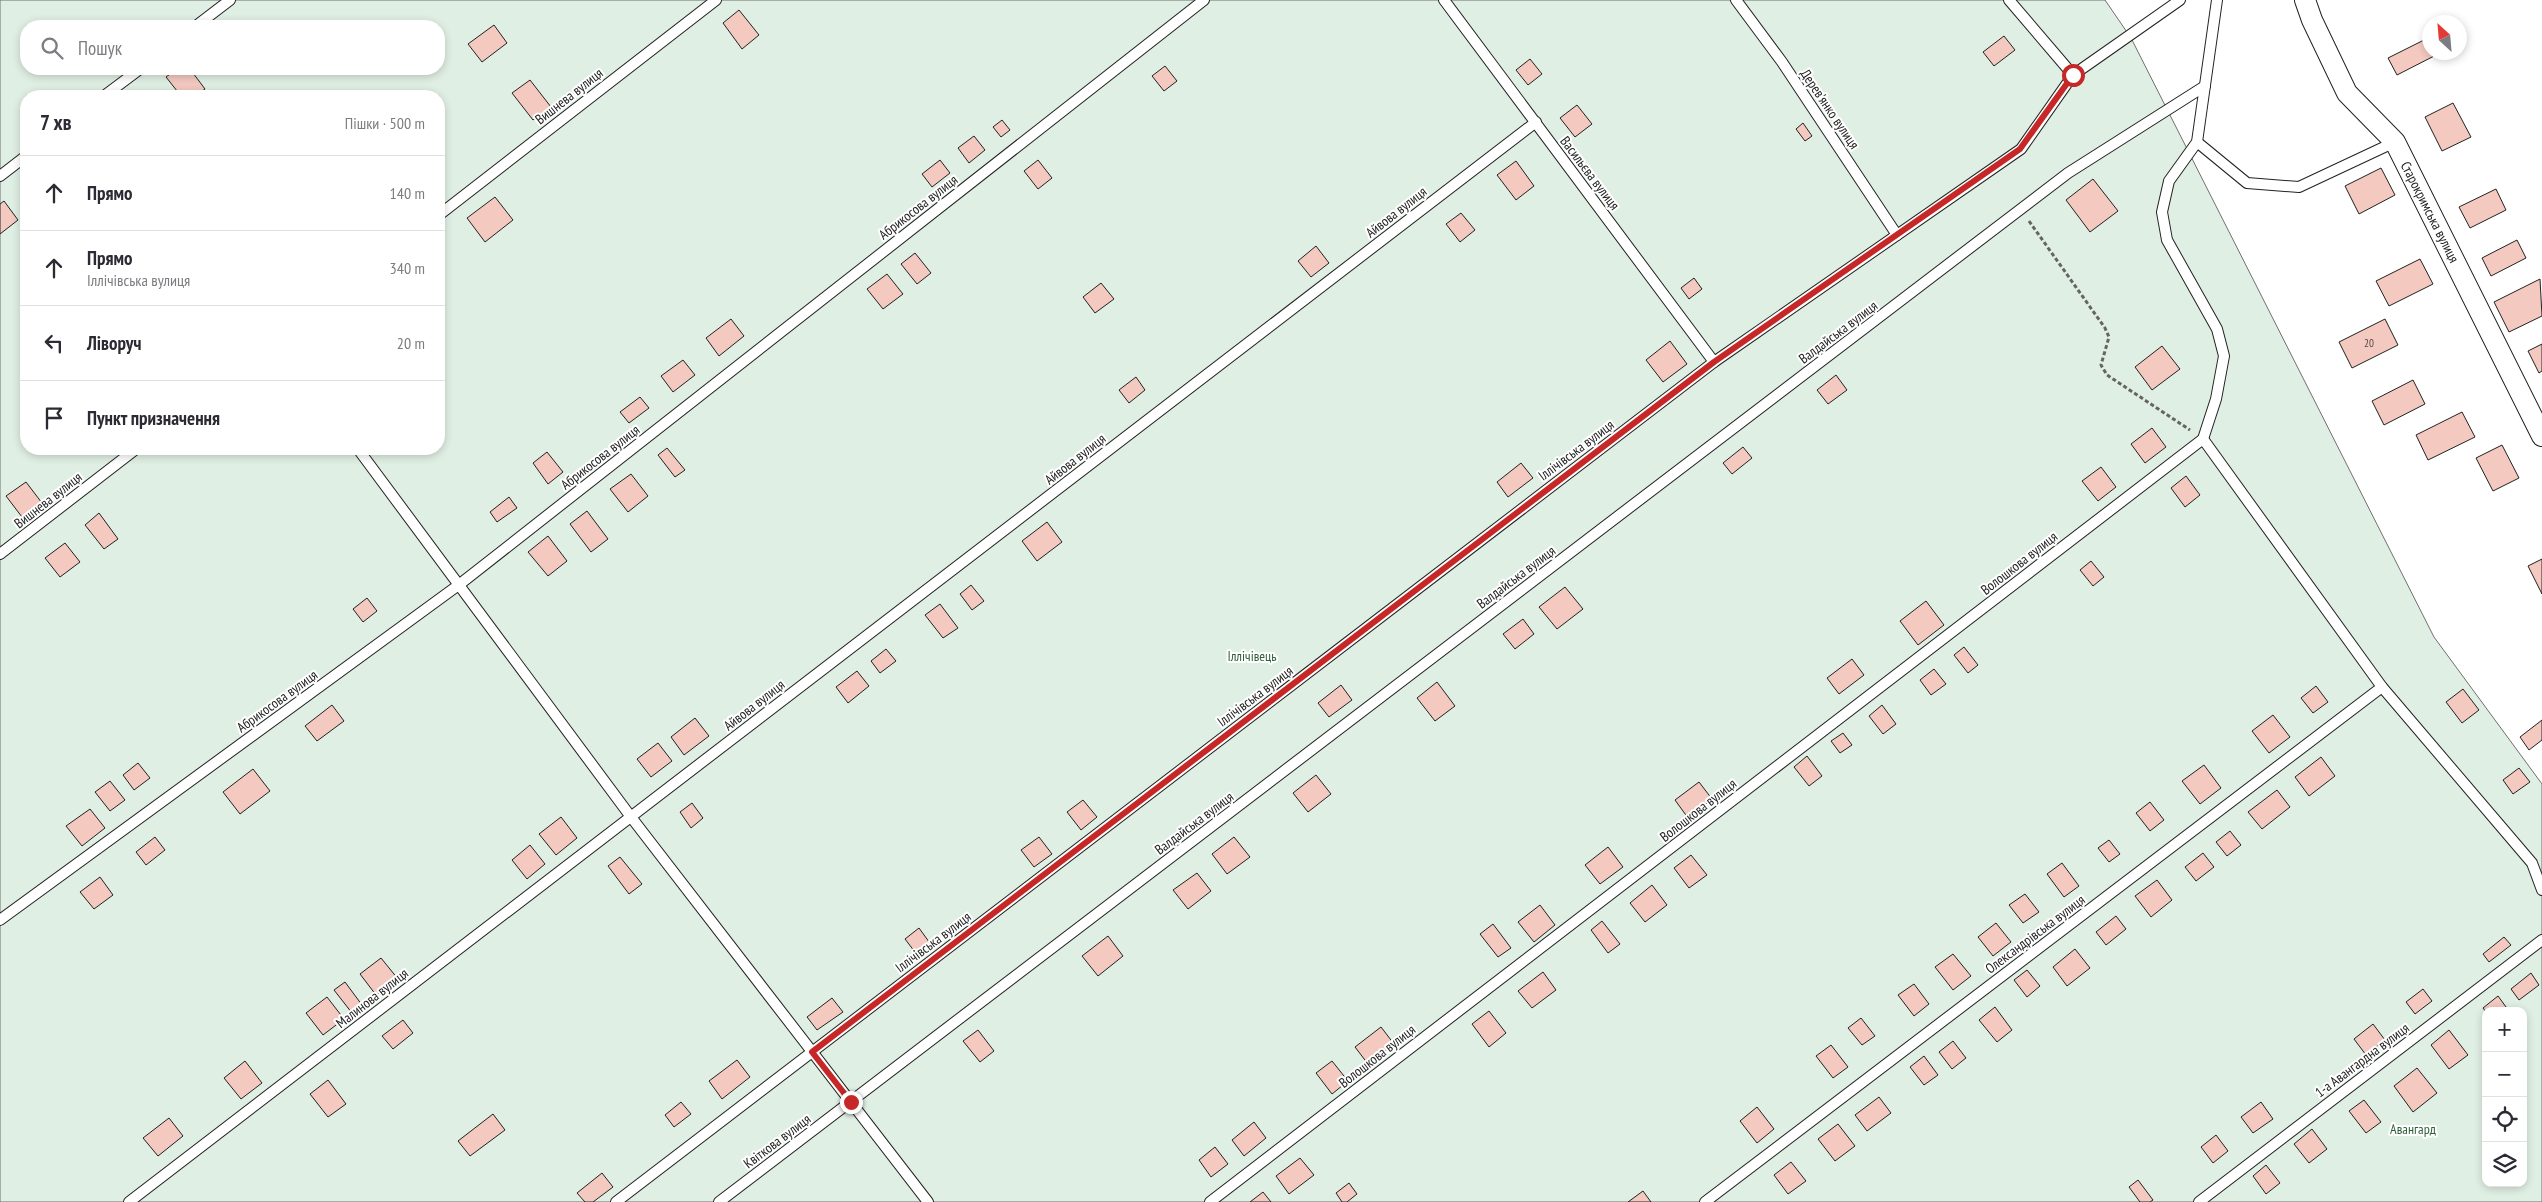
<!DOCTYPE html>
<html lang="uk">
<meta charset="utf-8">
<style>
body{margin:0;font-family:"PT Sans Narrow",sans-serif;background:#f7f7f7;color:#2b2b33}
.controls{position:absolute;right:15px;bottom:15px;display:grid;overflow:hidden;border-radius:10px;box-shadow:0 2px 8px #0003}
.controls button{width:45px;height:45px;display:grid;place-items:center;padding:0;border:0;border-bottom:1px solid #e1e1e2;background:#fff;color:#2b2b33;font:25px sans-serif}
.compass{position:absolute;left:2422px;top:15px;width:45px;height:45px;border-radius:50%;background:#fff;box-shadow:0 2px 8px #0003;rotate:334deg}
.stop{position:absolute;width:15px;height:15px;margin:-11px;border:4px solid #c62828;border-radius:50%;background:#fff}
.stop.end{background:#c62828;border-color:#fff;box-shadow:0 1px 5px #0008}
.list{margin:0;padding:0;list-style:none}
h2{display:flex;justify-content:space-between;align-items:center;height:65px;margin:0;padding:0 20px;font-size:21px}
h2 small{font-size:16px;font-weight:400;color:#7c7c81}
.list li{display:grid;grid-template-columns:32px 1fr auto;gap:15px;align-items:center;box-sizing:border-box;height:75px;padding:0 20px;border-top:1px solid #e1e1e2}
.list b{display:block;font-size:19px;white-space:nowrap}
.list p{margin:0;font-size:16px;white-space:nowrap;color:#7c7c81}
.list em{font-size:16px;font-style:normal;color:#7c7c81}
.icon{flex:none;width:28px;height:28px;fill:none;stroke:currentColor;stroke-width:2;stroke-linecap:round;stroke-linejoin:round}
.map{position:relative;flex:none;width:2542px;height:1202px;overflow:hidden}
.search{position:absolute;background:#fff;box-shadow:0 2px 8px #0003;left:20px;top:20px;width:425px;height:55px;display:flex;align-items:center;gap:12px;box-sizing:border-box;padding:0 18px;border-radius:20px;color:#7c7c81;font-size:19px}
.panel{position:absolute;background:#fff;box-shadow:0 2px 8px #0003;left:20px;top:90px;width:425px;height:365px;border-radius:20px}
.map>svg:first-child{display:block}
</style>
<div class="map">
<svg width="2542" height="1202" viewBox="0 0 2542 1202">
<rect width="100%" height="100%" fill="#fff"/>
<!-- green -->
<path fill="#e0efe3" stroke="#6f6f6f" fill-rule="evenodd" d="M 0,0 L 2105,0 L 2131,38 L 2434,637 L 2542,784 L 2542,1202 L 0,1202 ZM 26,26 L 439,26 L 439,69 L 26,69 ZM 26,96 L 439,96 L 439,449 L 26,449 ZM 2486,1011 L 2523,1011 L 2523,1183 L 2486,1183 Z"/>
<!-- building -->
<g fill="#f3c9c0" stroke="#222">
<path d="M 739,10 L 759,35 L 742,49 L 723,23 Z"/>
<path d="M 494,25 L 507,43 L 482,62 L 468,44 Z"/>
<path d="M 2004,36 L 2015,50 L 1994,66 L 1983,52 Z"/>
<path d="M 2430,37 L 2430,52 L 2440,53 L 2397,75 L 2388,58 Z"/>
<path d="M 1530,59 L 1542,74 L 1528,85 L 1516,70 Z"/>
<path d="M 1165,66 L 1177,81 L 1164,91 L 1152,76 Z"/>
<path d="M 177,69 L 190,69 L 205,89 L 195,96 L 181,96 L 166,77 Z"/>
<path d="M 530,80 L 551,107 L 533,120 L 512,93 Z"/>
<path d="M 2453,103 L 2471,137 L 2442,151 L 2425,117 Z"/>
<path d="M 1577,105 L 1592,124 L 1575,137 L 1560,118 Z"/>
<path d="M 1002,120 L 1010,130 L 1001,137 L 993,127 Z"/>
<path d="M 1803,123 L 1812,136 L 1805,141 L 1796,129 Z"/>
<path d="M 974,136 L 985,150 L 969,163 L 958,148 Z"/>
<path d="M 940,160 L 950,173 L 932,187 L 922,174 Z"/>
<path d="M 1038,160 L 1052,178 L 1038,189 L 1024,171 Z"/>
<path d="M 1516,161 L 1534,186 L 1516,200 L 1497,175 Z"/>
<path d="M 2381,168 L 2395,195 L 2359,214 L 2345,186 Z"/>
<path d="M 2093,179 L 2118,211 L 2090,232 L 2066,200 Z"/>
<path d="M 2496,189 L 2506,210 L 2470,228 L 2459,207 Z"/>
<path d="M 495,197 L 513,220 L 485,242 L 467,218 Z"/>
<path d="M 4,201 L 18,220 L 0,234 L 0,204 Z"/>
<path d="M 1461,213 L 1475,230 L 1460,242 L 1446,224 Z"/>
<path d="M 2517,240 L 2526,258 L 2491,276 L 2482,258 Z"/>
<path d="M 1316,246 L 1329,263 L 1311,277 L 1298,261 Z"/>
<path d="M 915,253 L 931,273 L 917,284 L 901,264 Z"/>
<path d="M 2420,259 L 2433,284 L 2389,306 L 2376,281 Z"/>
<path d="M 887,274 L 903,294 L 883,309 L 867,289 Z"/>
<path d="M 1694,278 L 1702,289 L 1689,299 L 1681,288 Z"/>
<path d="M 2540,279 L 2542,316 L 2509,332 L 2494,302 Z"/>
<path d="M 1101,283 L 1114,299 L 1095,313 L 1083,297 Z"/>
<path d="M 731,319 L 744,336 L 719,356 L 706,338 Z"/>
<path d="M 2385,319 L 2398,345 L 2352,368 L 2339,342 Z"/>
<path d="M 1670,341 L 1687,364 L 1663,382 L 1646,360 Z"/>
<path d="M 2542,344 L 2542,371 L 2539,373 L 2528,351 Z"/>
<path d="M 2162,346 L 2180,369 L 2152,390 L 2135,367 Z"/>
<path d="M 683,360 L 695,375 L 673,392 L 661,376 Z"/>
<path d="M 1836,375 L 1847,390 L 1828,404 L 1817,390 Z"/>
<path d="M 1136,377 L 1145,390 L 1129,403 L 1119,390 Z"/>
<path d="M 2413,380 L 2425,404 L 2384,425 L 2372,401 Z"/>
<path d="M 640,397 L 649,408 L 629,423 L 620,412 Z"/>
<path d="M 2462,412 L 2475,437 L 2428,460 L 2416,435 Z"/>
<path d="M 2152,428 L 2166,447 L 2145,463 L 2131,444 Z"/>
<path d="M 2502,445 L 2519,478 L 2493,491 L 2476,458 Z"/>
<path d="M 1743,447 L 1752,458 L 1732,474 L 1723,463 Z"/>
<path d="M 667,448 L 685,470 L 675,477 L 658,455 Z"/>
<path d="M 547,452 L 563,472 L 548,484 L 533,463 Z"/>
<path d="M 1521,463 L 1533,478 L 1508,497 L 1497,482 Z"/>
<path d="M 2101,467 L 2116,487 L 2098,501 L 2082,481 Z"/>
<path d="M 631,474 L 648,496 L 628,512 L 610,489 Z"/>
<path d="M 2186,476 L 2200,495 L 2185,507 L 2171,488 Z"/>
<path d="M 26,482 L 42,503 L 22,517 L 6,496 Z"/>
<path d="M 509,497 L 517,508 L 497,522 L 490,512 Z"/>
<path d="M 587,511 L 608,539 L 591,552 L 570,524 Z"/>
<path d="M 99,513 L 118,539 L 104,549 L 85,525 Z"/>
<path d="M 1047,522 L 1062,542 L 1037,561 L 1022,541 Z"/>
<path d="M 548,536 L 567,561 L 548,576 L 528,552 Z"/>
<path d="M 65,543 L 80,562 L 60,577 L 45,558 Z"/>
<path d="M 2542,559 L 2542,594 L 2528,566 Z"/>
<path d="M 2091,561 L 2104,577 L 2093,586 L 2080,570 Z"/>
<path d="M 971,585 L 984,601 L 972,610 L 960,594 Z"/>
<path d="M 1565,587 L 1583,609 L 1557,629 L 1539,607 Z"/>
<path d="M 367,598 L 377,611 L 363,622 L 353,609 Z"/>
<path d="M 1926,601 L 1944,625 L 1918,645 L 1900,621 Z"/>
<path d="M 940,604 L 958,628 L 943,638 L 925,615 Z"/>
<path d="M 1523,619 L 1534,634 L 1515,649 L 1503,634 Z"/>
<path d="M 1964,647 L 1978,665 L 1968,673 L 1954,655 Z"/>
<path d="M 886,649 L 896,661 L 880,673 L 871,661 Z"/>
<path d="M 1852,659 L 1864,675 L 1839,694 L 1827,678 Z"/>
<path d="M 1934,669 L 1946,684 L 1931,695 L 1920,680 Z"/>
<path d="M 857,671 L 869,686 L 848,703 L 836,687 Z"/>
<path d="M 1437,682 L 1455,706 L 1435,721 L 1417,698 Z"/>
<path d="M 1341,685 L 1352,700 L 1329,717 L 1318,703 Z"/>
<path d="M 2316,686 L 2328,702 L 2313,713 L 2301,698 Z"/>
<path d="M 2463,689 L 2479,710 L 2462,723 L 2446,702 Z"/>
<path d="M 332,705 L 344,721 L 317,741 L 305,726 Z"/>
<path d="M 1882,705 L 1896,724 L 1883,734 L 1869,716 Z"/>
<path d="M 2273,715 L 2290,737 L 2269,753 L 2252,731 Z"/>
<path d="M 695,718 L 709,736 L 684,755 L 671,737 Z"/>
<path d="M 2542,720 L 2542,740 L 2529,750 L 2520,737 Z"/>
<path d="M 1843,733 L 1852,745 L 1840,753 L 1831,741 Z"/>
<path d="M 658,743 L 672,761 L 651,777 L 637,759 Z"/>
<path d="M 1807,756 L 1822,776 L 1809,786 L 1794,767 Z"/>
<path d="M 2321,757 L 2335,776 L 2309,796 L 2295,777 Z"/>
<path d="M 138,763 L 150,778 L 134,790 L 123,775 Z"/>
<path d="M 2204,765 L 2221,788 L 2200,804 L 2182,781 Z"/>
<path d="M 2519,768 L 2530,782 L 2513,794 L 2503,780 Z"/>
<path d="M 253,769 L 270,791 L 240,814 L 223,792 Z"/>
<path d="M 1316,775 L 1331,794 L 1308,812 L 1293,793 Z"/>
<path d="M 110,781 L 125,800 L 110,811 L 95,792 Z"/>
<path d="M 1699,782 L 1712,799 L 1688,818 L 1675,800 Z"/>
<path d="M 2277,790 L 2290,807 L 2262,829 L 2248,812 Z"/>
<path d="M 1083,800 L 1097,817 L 1081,830 L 1067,812 Z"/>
<path d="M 2150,802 L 2164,820 L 2150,831 L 2136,813 Z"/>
<path d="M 692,803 L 703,818 L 691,828 L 680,812 Z"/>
<path d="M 90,809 L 105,828 L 82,846 L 66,826 Z"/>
<path d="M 561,817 L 577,838 L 556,855 L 539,834 Z"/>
<path d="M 2230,831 L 2241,845 L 2227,856 L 2216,842 Z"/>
<path d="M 155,837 L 165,850 L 146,865 L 136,852 Z"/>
<path d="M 1039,837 L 1052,854 L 1034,867 L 1021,850 Z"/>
<path d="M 1234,837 L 1250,857 L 1227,874 L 1212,854 Z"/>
<path d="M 2109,840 L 2120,854 L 2109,862 L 2098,848 Z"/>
<path d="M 530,845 L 545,864 L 527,879 L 512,860 Z"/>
<path d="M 1608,847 L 1623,867 L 1600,884 L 1585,865 Z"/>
<path d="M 2203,853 L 2214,867 L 2196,881 L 2185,867 Z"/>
<path d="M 1691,855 L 1707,875 L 1689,888 L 1674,868 Z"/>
<path d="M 620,857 L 642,884 L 629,894 L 608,866 Z"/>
<path d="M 2062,863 L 2079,886 L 2064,897 L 2047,874 Z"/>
<path d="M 1197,873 L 1211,891 L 1188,909 L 1173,890 Z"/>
<path d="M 100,877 L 113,895 L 94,909 L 80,892 Z"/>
<path d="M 2157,880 L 2172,900 L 2151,917 L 2135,896 Z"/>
<path d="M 1652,885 L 1667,905 L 1645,922 L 1630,903 Z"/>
<path d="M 2025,894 L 2039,912 L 2023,923 L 2009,905 Z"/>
<path d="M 1540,905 L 1555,925 L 1534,942 L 1518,922 Z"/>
<path d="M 2116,916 L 2126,929 L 2106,945 L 2096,932 Z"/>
<path d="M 1602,921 L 1620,944 L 1608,953 L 1591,930 Z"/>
<path d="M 1996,923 L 2011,942 L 1993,956 L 1978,937 Z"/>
<path d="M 1493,924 L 1511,948 L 1498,957 L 1480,934 Z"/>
<path d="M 919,928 L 932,946 L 918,956 L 905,939 Z"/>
<path d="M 1108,936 L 1123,956 L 1098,976 L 1082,956 Z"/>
<path d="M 2504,937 L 2511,945 L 2489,962 L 2483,954 Z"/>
<path d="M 2075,949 L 2090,968 L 2067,986 L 2053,967 Z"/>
<path d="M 1953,954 L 1971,976 L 1953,990 L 1935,967 Z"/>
<path d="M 381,958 L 398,979 L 376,995 L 360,974 Z"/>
<path d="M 2027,970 L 2040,986 L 2027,997 L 2014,980 Z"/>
<path d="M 1543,972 L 1556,990 L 1532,1008 L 1518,991 Z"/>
<path d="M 2531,973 L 2539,985 L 2519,1000 L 2511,989 Z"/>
<path d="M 345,982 L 362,1005 L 352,1013 L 334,990 Z"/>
<path d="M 1914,984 L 1929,1004 L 1914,1016 L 1898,995 Z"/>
<path d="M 2423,989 L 2432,1001 L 2415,1014 L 2406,1002 Z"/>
<path d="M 2498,996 L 2509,1011 L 2486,1012 L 2483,1008 Z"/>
<path d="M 327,997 L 344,1019 L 323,1035 L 306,1013 Z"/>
<path d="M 832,998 L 843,1012 L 817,1030 L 807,1017 Z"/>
<path d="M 1995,1007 L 2012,1030 L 1997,1042 L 1979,1020 Z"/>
<path d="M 1489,1011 L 1506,1033 L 1489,1047 L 1472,1024 Z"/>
<path d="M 1861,1018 L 1875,1036 L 1862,1045 L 1848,1028 Z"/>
<path d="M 403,1020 L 413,1033 L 393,1049 L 382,1036 Z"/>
<path d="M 2373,1024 L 2385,1040 L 2366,1055 L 2354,1039 Z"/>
<path d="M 1381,1027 L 1394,1044 L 1368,1064 L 1355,1047 Z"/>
<path d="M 978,1030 L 994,1051 L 980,1062 L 963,1041 Z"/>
<path d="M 2449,1030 L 2468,1055 L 2449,1069 L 2431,1045 Z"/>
<path d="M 1953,1041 L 1966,1058 L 1952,1069 L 1939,1052 Z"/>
<path d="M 1831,1045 L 1848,1067 L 1833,1078 L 1816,1056 Z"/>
<path d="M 1924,1056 L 1938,1075 L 1924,1085 L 1910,1067 Z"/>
<path d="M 737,1060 L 750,1077 L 722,1099 L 709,1081 Z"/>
<path d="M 245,1061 L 262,1083 L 241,1099 L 224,1078 Z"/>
<path d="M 1332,1061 L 1348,1081 L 1332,1094 L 1316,1073 Z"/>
<path d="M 2417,1068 L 2437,1093 L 2413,1112 L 2394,1086 Z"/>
<path d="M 328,1080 L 346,1104 L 328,1117 L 310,1094 Z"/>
<path d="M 1879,1097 L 1891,1113 L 1867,1131 L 1855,1115 Z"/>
<path d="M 2364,1100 L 2381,1122 L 2366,1133 L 2349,1111 Z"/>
<path d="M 681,1102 L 691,1114 L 674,1127 L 665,1115 Z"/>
<path d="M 2261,1102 L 2273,1119 L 2253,1133 L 2241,1117 Z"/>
<path d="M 1757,1107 L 1774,1129 L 1757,1143 L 1740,1121 Z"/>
<path d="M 493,1114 L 505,1130 L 470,1156 L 458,1141 Z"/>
<path d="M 169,1118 L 183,1136 L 158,1156 L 143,1138 Z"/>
<path d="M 1254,1122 L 1266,1138 L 1244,1156 L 1232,1140 Z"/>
<path d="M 1838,1124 L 1855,1146 L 1835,1161 L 1818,1139 Z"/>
<path d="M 2312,1129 L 2327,1149 L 2309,1163 L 2294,1144 Z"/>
<path d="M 2216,1135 L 2228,1151 L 2213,1163 L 2201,1147 Z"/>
<path d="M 1215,1147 L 1228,1164 L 1211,1177 L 1199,1160 Z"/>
<path d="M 1300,1158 L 1314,1175 L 1289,1194 L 1276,1176 Z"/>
<path d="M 1791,1162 L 1806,1181 L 1788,1194 L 1774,1175 Z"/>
<path d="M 2266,1165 L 2280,1183 L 2266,1194 L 2253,1176 Z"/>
<path d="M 602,1173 L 613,1187 L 593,1202 L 585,1202 L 577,1193 Z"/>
<path d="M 2138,1180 L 2153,1200 L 2150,1202 L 2140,1202 L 2129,1187 Z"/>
<path d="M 1349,1183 L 1357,1194 L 1347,1202 L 1342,1202 L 1336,1193 Z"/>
<path d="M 1643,1191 L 1651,1202 L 1628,1202 Z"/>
<path d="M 1263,1192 L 1271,1202 L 1250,1202 Z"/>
</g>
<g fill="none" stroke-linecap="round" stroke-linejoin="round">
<!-- service casing -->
<g stroke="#222" stroke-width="12">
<g id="service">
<path d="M 1444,0 L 1714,362"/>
<path d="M 1736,0 L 1782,62 L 1897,235"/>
<path d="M 2009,0 L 2073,75"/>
<path d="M 196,26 L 230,0"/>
<path d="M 104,96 L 140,69"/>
<path d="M 2197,142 L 2247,183 L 2299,187 L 2395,142"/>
<path d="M 0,176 L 26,156"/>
<path d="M 439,215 L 716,0"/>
<path d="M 2203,439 L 2382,687 L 2532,863 L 2542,890"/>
<path d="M 2203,439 L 2216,399 L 2224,356 L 2217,329 L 2167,240 L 2162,212 L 2169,181 L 2197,142 L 2217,0"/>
<path d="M 358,449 L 631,817 L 928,1202"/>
<path d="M 0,554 L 136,449"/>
<path d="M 0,920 L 460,584 L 1204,0"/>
<path d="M 129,1202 L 1536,122"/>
<path d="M 616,1202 L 1714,362 L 2021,149 L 2073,75 L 2180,0"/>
<path d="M 719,1202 L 2068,173 L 2205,86"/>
<path d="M 1210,1202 L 2203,439"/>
<path d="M 1705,1202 L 2382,687"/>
<path d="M 2199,1202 L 2542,940"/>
</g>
</g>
<!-- minor casing -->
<g stroke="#222" stroke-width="22">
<path id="minor" d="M 2305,0 L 2312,20 L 2347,93 L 2395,142 L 2542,436"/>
</g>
<!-- path -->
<path stroke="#646464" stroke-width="3" stroke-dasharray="4 2.5" stroke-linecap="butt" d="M 2029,221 L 2105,328 L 2109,337 L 2101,365 L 2107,375 L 2190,430"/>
<!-- service -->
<use href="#service" stroke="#fff" stroke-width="10"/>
<!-- minor -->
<use href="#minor" stroke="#fff" stroke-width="20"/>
</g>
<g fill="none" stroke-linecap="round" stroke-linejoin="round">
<!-- route -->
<path stroke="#c62828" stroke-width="6" d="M 851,1102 L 812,1052 L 1714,362 L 2020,149 L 2073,75"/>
</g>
<g text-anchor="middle" stroke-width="4" stroke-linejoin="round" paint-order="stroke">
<!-- number labels -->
<g font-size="11" fill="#564c4a">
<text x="2369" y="347">20</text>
</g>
<!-- street labels -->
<g font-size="14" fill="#222" stroke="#fff">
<text transform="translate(569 96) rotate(-38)" y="5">Вишнева вулиця</text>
<text transform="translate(1830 109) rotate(56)" y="5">Дерев'янко вулиця</text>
<text transform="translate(1590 173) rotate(53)" y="5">Васильєва вулиця</text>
<text transform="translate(918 207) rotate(-38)" y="5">Абрикосова вулиця</text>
<text transform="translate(1396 212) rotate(-38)" y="5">Айвова вулиця</text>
<text transform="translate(2430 212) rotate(63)" y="5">Старокримська вулиця</text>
<text transform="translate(1838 332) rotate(-37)" y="5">Валдайська вулиця</text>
<text transform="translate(1576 450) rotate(-37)" y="5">Іллічівська вулиця</text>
<text transform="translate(600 457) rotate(-38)" y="5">Абрикосова вулиця</text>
<text transform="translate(1075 459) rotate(-38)" y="5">Айвова вулиця</text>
<text transform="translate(48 500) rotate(-38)" y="5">Вишнева вулиця</text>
<text transform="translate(2019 563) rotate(-38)" y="5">Волошкова вулиця</text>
<text transform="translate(1516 577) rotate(-37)" y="5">Валдайська вулиця</text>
<text transform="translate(1255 696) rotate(-37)" y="5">Іллічівська вулиця</text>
<text transform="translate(277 701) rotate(-36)" y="5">Абрикосова вулиця</text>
<text transform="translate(754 705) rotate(-38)" y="5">Айвова вулиця</text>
<text transform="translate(1698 810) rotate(-38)" y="5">Волошкова вулиця</text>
<text transform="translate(1194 823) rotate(-37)" y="5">Валдайська вулиця</text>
<text transform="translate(2035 934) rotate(-37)" y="5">Олександрівська вулиця</text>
<text transform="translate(933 942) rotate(-37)" y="5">Іллічівська вулиця</text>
<text transform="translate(372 998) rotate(-38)" y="5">Малинова вулиця</text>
<text transform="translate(1377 1056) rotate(-38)" y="5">Волошкова вулиця</text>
<text transform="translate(2362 1060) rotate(-37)" y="5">1-а Авангардна вулиця</text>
<text transform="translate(777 1141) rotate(-37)" y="5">Квіткова вулиця</text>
</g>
<!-- park labels -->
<g font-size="14" fill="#2f5e38" stroke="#fff">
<text x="1252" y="661">Іллічівець</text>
<text x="2413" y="1134">Авангард</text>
</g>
</g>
</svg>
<div class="controls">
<button>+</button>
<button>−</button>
<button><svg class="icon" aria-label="locate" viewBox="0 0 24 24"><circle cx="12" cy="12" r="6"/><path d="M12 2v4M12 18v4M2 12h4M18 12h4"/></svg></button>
<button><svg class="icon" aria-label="layers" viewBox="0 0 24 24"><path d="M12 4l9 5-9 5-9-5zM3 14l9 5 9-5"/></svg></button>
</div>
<svg class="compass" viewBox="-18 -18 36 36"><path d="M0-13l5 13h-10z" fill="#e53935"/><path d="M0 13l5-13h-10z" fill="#7c7c81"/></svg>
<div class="stop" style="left:2073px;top:75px"></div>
<div class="stop end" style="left:851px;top:1102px"></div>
<div class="search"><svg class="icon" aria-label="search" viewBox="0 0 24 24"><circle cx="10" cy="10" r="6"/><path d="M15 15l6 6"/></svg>Пошук</div>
<section class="panel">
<h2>7 хв<small>Пішки · 500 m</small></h2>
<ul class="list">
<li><svg class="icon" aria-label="ahead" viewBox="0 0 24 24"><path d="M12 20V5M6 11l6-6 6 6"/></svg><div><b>Прямо</b></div><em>140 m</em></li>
<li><svg class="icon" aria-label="ahead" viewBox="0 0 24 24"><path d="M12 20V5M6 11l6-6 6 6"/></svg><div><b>Прямо</b><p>Іллічівська вулиця</p></div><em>340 m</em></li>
<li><svg class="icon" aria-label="left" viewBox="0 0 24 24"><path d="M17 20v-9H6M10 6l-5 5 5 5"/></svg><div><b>Ліворуч</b></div><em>20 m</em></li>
<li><svg class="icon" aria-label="arrive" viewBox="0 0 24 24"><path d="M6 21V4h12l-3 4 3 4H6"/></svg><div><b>Пункт призначення</b></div></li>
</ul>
</section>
</div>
